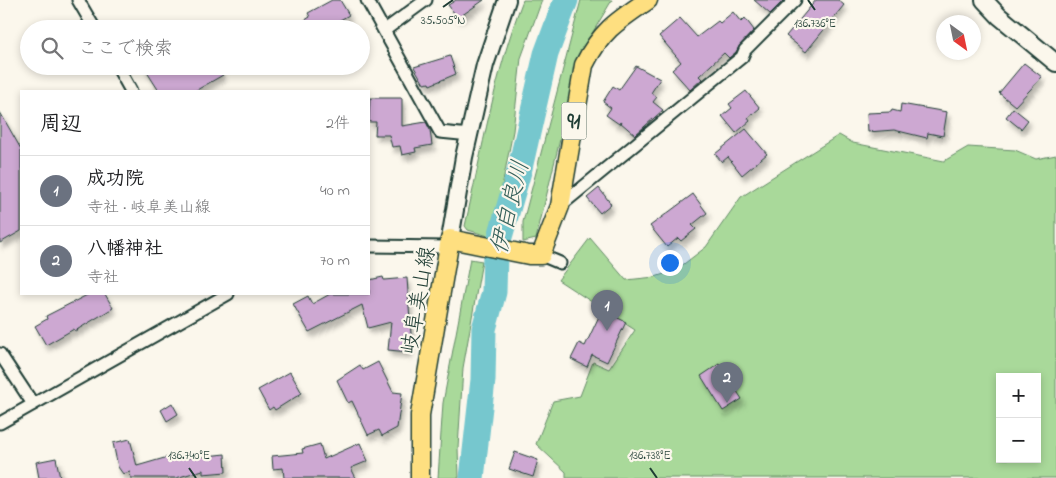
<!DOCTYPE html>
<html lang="ja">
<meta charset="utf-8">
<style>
body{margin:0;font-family:"Indie Flower","Klee One",sans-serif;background:#f6f6f6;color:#202124}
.controls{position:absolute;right:15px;bottom:15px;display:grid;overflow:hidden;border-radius:0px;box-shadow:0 2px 8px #0003}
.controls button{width:45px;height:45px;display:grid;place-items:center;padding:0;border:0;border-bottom:1px solid #e0e0e0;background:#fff;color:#202124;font:25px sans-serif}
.compass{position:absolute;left:936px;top:15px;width:45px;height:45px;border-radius:50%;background:#fff;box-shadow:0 2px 8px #0003;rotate:147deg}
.you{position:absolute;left:669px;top:262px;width:18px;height:18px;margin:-12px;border:4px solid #fff;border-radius:50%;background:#1a73e8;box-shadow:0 0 0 8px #1a73e833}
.badge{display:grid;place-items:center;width:32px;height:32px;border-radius:50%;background:#d93025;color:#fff;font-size:16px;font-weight:700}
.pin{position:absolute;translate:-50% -41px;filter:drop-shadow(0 1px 2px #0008)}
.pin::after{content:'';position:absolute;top:26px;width:18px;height:15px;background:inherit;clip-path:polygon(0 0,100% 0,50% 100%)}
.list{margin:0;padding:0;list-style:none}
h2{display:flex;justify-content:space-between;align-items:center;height:65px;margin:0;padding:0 20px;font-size:21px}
h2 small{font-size:16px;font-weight:400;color:#757577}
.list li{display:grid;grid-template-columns:32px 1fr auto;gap:15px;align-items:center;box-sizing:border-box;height:70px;padding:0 20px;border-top:1px solid #e0e0e0}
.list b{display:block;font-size:19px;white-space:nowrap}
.list p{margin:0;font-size:16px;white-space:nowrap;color:#757577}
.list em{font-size:16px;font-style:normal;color:#757577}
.icon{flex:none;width:28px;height:28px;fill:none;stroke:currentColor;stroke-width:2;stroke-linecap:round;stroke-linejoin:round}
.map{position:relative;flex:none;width:1056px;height:478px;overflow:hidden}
.search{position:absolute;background:#fff;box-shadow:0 2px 8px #0003;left:20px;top:20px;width:350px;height:55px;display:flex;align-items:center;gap:12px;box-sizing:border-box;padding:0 18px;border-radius:28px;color:#757577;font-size:19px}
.panel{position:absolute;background:#fff;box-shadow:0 2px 8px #0003;left:20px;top:90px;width:350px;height:205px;border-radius:0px}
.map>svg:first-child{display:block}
</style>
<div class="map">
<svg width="1056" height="478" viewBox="0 0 1056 478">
<defs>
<filter id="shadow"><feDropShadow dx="3" dy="5.5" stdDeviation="2.5" flood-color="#0004"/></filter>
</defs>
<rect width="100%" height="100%" fill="#fbf7ec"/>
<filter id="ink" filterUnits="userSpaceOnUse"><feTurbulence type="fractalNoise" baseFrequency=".02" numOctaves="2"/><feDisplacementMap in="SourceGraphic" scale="10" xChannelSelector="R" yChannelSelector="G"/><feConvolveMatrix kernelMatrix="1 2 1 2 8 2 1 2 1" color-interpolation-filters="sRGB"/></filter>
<g filter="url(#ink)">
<!-- green -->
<g fill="#a9d99a" stroke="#648b67" fill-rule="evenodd">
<path d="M 523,0 L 542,0 L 521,58 L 513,131 L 492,237 L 468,230 L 465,226 C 482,151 495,72 523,0 Z"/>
<path d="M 581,0 L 612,0 L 581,52 L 536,239 L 523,242 L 523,222 Z"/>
<path d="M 839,135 L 853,143 L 944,161 L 968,147 L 1015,150 L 1036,159 L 1056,155 L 1056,478 L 566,478 L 566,472 L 536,444 L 553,401 L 580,396 L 593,362 L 609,369 L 635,330 L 558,280 L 590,238 L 626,280 L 655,277 L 676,270 L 706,247 L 741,197 ZM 1000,377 L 1037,377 L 1037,459 L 1000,459 Z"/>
<path d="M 470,259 L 482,261 L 463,368 L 458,448 L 459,478 L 438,478 L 443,403 Z"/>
</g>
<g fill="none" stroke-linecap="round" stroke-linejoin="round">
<!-- river -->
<path stroke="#76c7ce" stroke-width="25" d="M 472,478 L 483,380 L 484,329 L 494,292 L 495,254 L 520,168 L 546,54 L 566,0"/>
</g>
<!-- building -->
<g fill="#cda8d2" stroke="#1f3d34" filter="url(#shadow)">
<path d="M 332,0 L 340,0 L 349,15 L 324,29 L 290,29 L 310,17 L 308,13 Z"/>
<path d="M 456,0 L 484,0 L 458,18 L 448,5 Z"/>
<path d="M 754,0 L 784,0 L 770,14 Z"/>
<path d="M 816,0 L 838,0 L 844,5 L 806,52 L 786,36 Z"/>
<path d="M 733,12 L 741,22 L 745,18 L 754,30 L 740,45 L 736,52 L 729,58 L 724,53 L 699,76 L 702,79 L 690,90 L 672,70 L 681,62 L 659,36 L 680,18 L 697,37 L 718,21 L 720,23 Z"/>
<path d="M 450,56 L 456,74 L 430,85 L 429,83 L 424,84 L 414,67 Z"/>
<path d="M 1024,63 L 1042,77 L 1015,106 L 999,93 Z"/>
<path d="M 143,66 L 218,66 L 223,75 L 195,91 L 159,91 Z"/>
<path d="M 636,66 L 660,79 L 651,93 L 657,97 L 653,102 L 663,110 L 635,135 L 620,122 L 619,124 L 606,115 L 611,108 L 603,102 L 613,86 L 619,90 Z"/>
<path d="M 746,91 L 760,108 L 748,118 L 750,121 L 736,133 L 722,116 L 732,108 L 729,104 Z"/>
<path d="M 370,98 L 402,98 L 402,126 L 426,122 L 430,130 L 432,145 L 415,148 L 416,152 L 402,155 L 400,146 L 392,147 L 389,135 L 375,135 L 376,122 L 369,122 Z"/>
<path d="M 901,104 L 947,112 L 943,136 L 928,133 L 927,138 L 894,130 L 868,132 L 867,113 L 891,112 L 892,110 L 900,112 Z"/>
<path d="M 1013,108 L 1028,120 L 1021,129 L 1006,117 Z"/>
<path d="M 0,112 L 21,149 L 21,231 L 0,243 Z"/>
<path d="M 746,129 L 767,154 L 742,175 L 728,157 L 722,162 L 715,154 Z"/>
<path d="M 599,188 L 611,204 L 600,213 L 587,198 Z"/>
<path d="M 693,194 L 707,213 L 692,225 L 696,229 L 681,241 L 678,238 L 667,247 L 650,226 Z"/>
<path d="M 383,277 L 384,280 L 407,278 L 411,334 L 409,352 L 388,350 L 391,322 L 368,328 L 362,305 L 309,332 L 293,304 L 308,296 L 312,304 L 330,294 L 369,294 L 369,280 Z"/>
<path d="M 89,294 L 105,294 L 113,308 L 75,331 L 74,329 L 46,345 L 35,326 L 47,319 L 46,316 Z"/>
<path d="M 602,310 L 626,322 L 607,362 L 592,355 L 587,367 L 571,359 L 579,343 L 585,346 Z"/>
<path d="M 378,362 L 393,392 L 402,393 L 397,428 L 382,436 L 379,430 L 368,435 L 352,401 L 348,403 L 337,380 L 360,365 L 363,370 Z"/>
<path d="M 719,364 L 742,399 L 723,411 L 701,376 Z"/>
<path d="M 290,372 L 302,393 L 275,410 L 273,407 L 269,410 L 258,390 Z"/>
<path d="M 172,403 L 178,414 L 167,421 L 161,410 Z"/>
<path d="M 130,439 L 137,466 L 185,452 L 187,458 L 225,454 L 226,472 L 203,474 L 203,470 L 176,478 L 131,478 L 130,472 L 123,474 L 118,467 L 113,443 Z"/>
<path d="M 360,443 L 368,461 L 351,468 L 356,478 L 284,478 L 283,468 L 273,469 L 272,456 L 303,453 L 302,449 L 320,444 L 324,459 Z"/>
<path d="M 515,452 L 538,460 L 533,477 L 509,469 Z"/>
<path d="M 56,458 L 60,478 L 39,478 L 36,462 Z"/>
</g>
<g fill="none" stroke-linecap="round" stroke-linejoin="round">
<!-- street casing -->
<g stroke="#1f3d34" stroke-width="15">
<g id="street">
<path d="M 78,0 L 95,29"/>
<path d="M 367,0 L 440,132 L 470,135"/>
<path d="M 385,30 L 426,0"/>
<path d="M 117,66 L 131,91"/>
<path d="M 560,206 L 742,57 L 745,50 L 795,0"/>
<path d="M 369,246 L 448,247"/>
<path d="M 541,255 L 560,263"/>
<path d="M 0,354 L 33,404"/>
<path d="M 0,423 L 228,294"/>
</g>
</g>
<!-- secondary casing -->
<g stroke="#1f3d34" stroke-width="20">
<g id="secondary">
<path d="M 984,0 L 999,16 L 1056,63"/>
<path d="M 450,239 L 464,157 L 485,65 L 507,0"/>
</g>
</g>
<!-- primary casing -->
<g stroke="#1f3d34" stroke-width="21">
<path id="primary" d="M 420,478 L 420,415 L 450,239 L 529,255 L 541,255 L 560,206 L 584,65 C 601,31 617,21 648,0"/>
</g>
<!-- street -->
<use href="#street" stroke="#fbf7ec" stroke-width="11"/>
<!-- secondary -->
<use href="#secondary" stroke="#fbf7ec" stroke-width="16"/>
<!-- primary -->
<use href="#primary" stroke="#fedf80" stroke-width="18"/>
</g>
</g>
<!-- ticks -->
<path fill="none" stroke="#1f3d34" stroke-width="2" d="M 808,0 L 815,10M 443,7 L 453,0M 189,468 L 196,478M 650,468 L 657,478"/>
<g text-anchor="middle" stroke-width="4.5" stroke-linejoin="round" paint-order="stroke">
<!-- shield labels -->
<rect fill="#fbf7ec" stroke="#61756b" stroke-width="1" x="561.5" y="102.5" width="25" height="37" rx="4"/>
<g font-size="21" font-weight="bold" fill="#1f3d34">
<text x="574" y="128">91</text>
</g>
<!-- street labels -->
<g font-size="22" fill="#1f3d34" stroke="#fbf7ec">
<text transform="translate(417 300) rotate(-80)" y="8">岐阜美山線</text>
</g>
<!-- water labels -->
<g font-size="24" font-style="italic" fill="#35605a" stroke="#fbf7ec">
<text transform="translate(509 207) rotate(-76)" y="8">伊自良川</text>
</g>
</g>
<g font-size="12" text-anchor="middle" fill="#1f3d34" stroke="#fbf7ec" stroke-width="4.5" stroke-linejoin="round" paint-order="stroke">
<text x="443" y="24">35.505°N</text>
<text x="815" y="27">136.736°E</text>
<text x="189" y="459">136.740°E</text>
<text x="650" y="459">136.738°E</text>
</g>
</svg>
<div class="controls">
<button>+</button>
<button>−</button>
</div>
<svg class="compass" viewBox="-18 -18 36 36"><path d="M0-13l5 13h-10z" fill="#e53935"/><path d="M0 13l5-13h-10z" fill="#757577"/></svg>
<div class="you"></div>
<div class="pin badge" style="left:607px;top:331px;background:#6b7280">1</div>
<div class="pin badge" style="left:727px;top:403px;background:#6b7280">2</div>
<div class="search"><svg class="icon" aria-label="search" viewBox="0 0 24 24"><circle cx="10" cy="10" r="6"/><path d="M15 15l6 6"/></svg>ここで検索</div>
<section class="panel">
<h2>周辺<small>2件</small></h2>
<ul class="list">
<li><span class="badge" style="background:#6b7280">1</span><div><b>成功院</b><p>寺社 · 岐阜美山線</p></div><em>40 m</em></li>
<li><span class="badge" style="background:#6b7280">2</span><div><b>八幡神社</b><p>寺社</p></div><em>70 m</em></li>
</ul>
</section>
</div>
